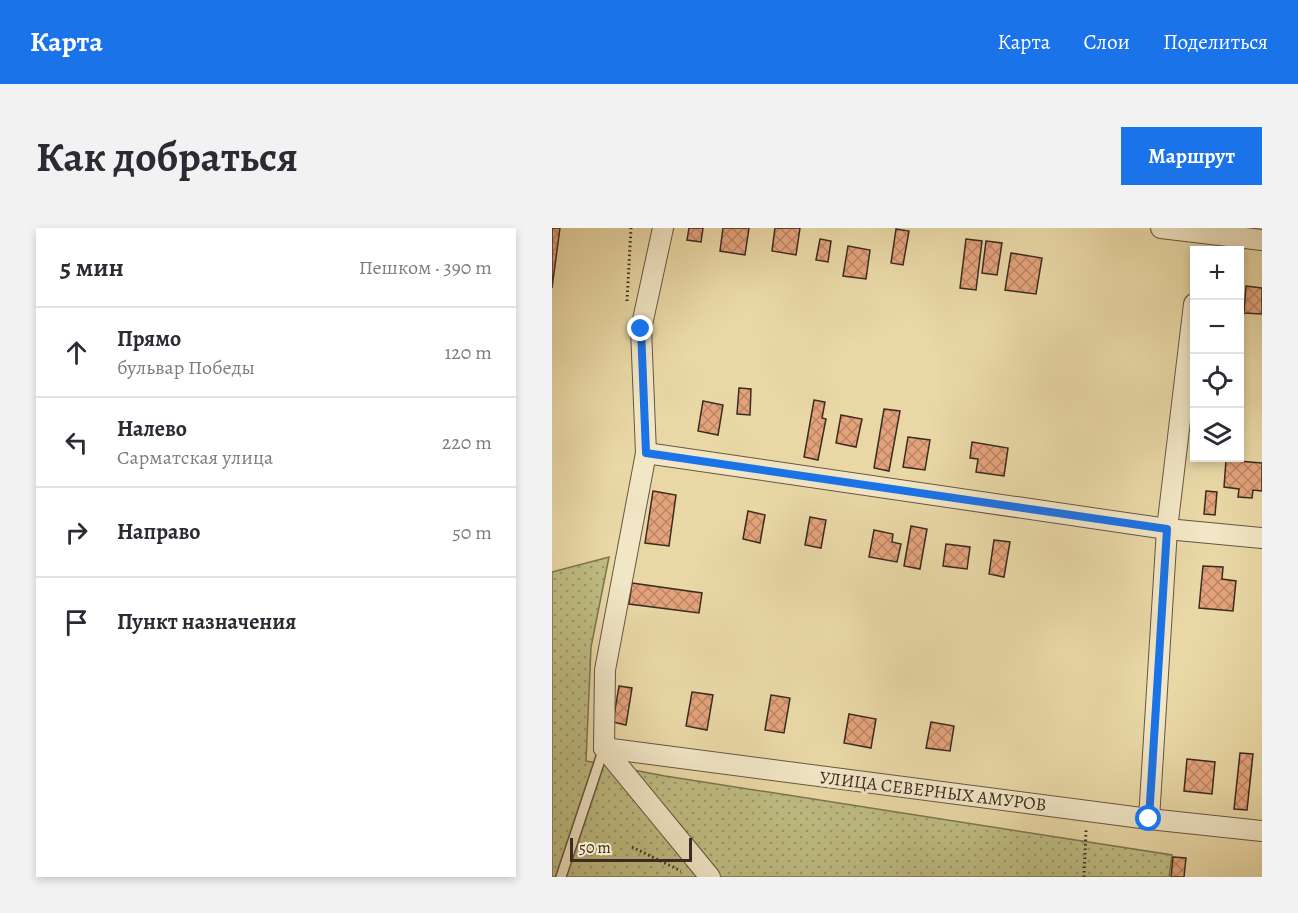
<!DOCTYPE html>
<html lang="ru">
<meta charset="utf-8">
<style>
body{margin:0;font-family:Alegreya,serif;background:#f2f2f3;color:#2b2b33}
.controls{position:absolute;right:18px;top:18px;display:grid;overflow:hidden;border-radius:0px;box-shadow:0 3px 9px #0003}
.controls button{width:54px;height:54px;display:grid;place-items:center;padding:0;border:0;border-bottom:2px solid #e1e1e2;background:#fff;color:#2b2b33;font:30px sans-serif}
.scale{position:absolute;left:18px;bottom:15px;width:122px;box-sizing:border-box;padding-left:6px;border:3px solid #3b2b22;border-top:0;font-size:16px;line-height:21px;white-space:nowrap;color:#3b2b22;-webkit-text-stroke:4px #f1e6c5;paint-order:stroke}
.stop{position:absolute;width:18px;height:18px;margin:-14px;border:4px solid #1a73e8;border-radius:50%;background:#fff}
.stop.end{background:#1a73e8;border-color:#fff;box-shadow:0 2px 6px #0008}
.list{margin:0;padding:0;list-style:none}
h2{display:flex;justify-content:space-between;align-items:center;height:78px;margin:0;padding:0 24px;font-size:26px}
h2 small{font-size:20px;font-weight:400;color:#7c7c81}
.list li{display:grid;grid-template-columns:39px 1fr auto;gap:18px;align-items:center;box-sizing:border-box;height:90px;padding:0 24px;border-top:2px solid #e1e1e2}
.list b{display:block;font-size:22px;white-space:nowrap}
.list p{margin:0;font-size:20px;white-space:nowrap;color:#7c7c81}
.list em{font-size:20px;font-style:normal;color:#7c7c81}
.icon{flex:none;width:33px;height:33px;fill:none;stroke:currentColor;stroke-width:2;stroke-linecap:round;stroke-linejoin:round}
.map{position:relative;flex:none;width:710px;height:649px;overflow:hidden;border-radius:0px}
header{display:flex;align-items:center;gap:36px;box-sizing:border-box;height:84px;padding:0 30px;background:#1a73e8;color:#fff}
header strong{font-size:28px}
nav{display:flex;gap:33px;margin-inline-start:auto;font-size:21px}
.intro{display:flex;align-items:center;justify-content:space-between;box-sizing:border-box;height:144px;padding:0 36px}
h1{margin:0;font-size:42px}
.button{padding:15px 27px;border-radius:0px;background:#1a73e8;color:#fff;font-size:21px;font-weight:700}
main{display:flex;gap:36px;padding:0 36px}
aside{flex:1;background:#fff;border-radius:0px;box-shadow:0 3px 9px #0003}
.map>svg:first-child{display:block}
</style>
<header>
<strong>Карта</strong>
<nav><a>Карта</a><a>Слои</a><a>Поделиться</a></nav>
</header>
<div class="intro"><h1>Как добраться</h1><a class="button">Маршрут</a></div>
<main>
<aside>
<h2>5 мин<small>Пешком · 390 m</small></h2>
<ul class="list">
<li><svg class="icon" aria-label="ahead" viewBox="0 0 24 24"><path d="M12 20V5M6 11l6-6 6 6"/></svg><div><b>Прямо</b><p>бульвар Победы</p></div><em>120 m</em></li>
<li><svg class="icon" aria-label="left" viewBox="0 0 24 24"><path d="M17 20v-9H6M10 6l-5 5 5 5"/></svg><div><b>Налево</b><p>Сарматская улица</p></div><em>220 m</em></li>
<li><svg class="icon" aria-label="right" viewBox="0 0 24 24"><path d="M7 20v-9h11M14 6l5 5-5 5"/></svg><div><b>Направо</b></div><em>50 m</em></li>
<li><svg class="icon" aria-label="arrive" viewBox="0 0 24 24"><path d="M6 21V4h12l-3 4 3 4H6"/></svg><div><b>Пункт назначения</b></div></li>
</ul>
</aside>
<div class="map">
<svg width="710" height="649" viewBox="0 0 710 649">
<defs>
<pattern id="grass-dots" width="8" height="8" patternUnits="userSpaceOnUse" patternTransform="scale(1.5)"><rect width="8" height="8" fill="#bebc82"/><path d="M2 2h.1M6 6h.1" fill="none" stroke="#9c996a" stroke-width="1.8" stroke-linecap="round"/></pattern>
<pattern id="building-cross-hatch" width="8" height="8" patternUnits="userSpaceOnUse" patternTransform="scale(1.5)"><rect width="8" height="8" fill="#e4a37b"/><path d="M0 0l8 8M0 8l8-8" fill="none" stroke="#ba8564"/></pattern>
</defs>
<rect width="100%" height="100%" fill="#e9d8a6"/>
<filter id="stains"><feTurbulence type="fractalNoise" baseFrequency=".00333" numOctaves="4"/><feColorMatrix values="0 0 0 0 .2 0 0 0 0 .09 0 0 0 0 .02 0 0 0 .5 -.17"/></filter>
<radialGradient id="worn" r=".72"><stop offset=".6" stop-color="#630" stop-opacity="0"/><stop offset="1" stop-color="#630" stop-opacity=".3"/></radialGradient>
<!-- grass -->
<path fill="url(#grass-dots)" stroke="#7c7452" stroke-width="1.5" d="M 57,329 L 39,419 L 34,533 L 113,548 L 620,627 L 617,649 L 0,649 L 0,344 Z"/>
<!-- building -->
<g fill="url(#building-cross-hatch)" stroke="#3b2b22" stroke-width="1.5">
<path d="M 0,0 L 8,0 L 0,60 Z"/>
<path d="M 137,0 L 151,0 L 149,14 L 135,12 Z"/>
<path d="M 171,0 L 197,0 L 193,27 L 168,23 Z"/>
<path d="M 223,0 L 248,0 L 244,27 L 220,23 Z"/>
<path d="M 344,1 L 357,3 L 351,37 L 339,35 Z"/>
<path d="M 268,11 L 279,13 L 276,34 L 264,32 Z"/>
<path d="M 414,11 L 430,13 L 424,62 L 408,60 Z"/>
<path d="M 434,13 L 450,15 L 445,47 L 430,45 Z"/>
<path d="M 296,18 L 318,22 L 314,51 L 291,48 Z"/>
<path d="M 459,25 L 490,30 L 484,66 L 453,62 Z"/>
<path d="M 694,58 L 710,60 L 710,86 L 692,85 Z"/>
<path d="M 187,160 L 199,161 L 198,187 L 185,186 Z"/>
<path d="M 262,172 L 273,174 L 270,190 L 274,191 L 266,232 L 252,229 Z"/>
<path d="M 151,173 L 171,177 L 166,207 L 146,203 Z"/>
<path d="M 332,181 L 348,183 L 337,243 L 322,240 Z"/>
<path d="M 289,187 L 310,191 L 304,219 L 284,215 Z"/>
<path d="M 356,209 L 378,212 L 373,242 L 351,239 Z"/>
<path d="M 420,214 L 456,220 L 452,248 L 424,244 L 426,231 L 418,230 Z"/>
<path d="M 674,232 L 710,235 L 710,263 L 701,262 L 700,270 L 686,269 L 687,261 L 672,259 Z"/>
<path d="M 101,263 L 124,267 L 117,318 L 93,315 Z"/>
<path d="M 654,263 L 665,264 L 663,287 L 652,286 Z"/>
<path d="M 196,283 L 213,287 L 208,315 L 191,311 Z"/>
<path d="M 258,289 L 274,292 L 269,320 L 253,317 Z"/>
<path d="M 359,298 L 375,301 L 368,341 L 352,338 Z"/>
<path d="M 322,302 L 341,306 L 340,314 L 349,316 L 345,334 L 317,329 Z"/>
<path d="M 442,312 L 458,314 L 452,349 L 437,346 Z"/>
<path d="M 394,316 L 418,319 L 415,341 L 391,338 Z"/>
<path d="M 651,338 L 671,339 L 670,351 L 684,353 L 681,383 L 647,380 Z"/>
<path d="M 80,355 L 150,365 L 147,385 L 77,376 Z"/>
<path d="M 67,458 L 80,460 L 74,497 L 61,494 Z"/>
<path d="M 140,464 L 161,467 L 155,502 L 134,498 Z"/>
<path d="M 219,467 L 238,470 L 232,505 L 213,502 Z"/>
<path d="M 297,486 L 324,491 L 319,520 L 292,515 Z"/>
<path d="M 379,494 L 402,498 L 398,523 L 374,520 Z"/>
<path d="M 688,525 L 701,526 L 695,582 L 682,581 Z"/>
<path d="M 635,531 L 663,534 L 660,566 L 632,563 Z"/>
<path d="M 621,629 L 634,630 L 632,649 L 619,649 Z"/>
</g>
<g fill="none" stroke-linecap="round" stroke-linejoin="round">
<!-- lane casing -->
<g stroke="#665643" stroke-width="12">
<path id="lane" d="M 9,649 L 52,520"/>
</g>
<!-- street casing -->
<g stroke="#665643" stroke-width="22">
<g id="street">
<path d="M 609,0 L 710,12"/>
<path d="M 94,225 L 615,301 L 710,310"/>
<path d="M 52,520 L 597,591 L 710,603"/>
<path d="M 52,520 L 53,442 L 94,225 L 89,101 L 111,0"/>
<path d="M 52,520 L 158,649"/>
<path d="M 597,591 L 615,301 L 642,76"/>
</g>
</g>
<!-- path -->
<g stroke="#3b2b22" stroke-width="3" stroke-dasharray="1.5 3" stroke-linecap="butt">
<path d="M 75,73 L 79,0"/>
<path d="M 80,619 L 129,643"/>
<path d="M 532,649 L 534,602"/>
</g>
<!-- lane -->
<use href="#lane" stroke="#f1e6c5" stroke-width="9"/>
<!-- street -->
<use href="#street" stroke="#f1e6c5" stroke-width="20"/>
</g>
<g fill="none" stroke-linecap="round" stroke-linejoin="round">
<!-- route -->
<path stroke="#1a73e8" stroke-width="8" d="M 89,101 L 94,225 L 615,301 L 597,591"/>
</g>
<g text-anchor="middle" stroke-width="6" stroke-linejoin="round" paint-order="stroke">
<!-- street labels -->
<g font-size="18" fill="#3b2b22" stroke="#f1e6c5">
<text transform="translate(381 563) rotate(7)" y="6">УЛИЦА СЕВЕРНЫХ АМУРОВ</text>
</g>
</g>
<rect width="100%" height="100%" filter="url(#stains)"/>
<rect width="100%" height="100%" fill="url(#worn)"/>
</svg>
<div class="controls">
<button>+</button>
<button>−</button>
<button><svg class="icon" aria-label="locate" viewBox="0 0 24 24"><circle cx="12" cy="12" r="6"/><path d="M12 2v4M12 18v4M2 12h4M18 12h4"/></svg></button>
<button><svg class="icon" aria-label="layers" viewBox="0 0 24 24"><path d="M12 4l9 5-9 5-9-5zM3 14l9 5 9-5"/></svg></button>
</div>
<div class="scale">50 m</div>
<div class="stop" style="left:597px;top:591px"></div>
<div class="stop end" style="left:89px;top:101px"></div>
</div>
</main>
